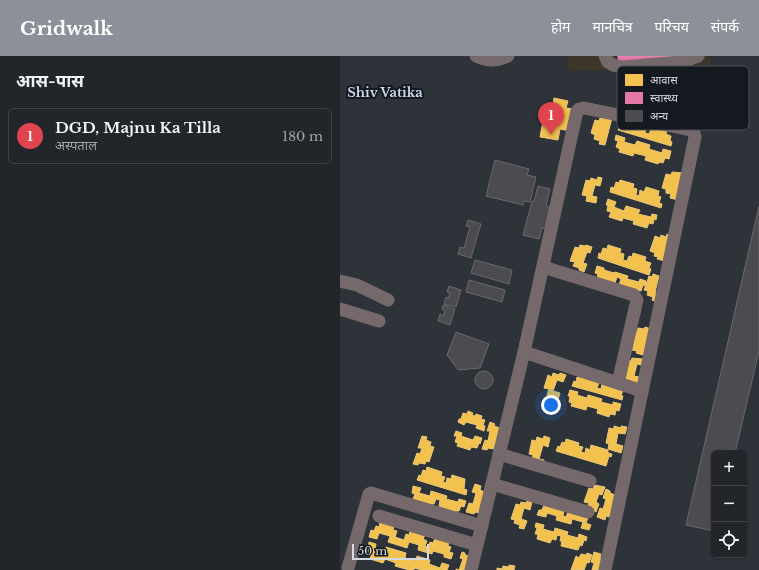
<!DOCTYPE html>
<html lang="hi">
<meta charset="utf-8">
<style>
body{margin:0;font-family:"Libre Baskerville","Noto Sans Devanagari",serif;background:#2e3237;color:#f1f3f6}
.controls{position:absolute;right:12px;bottom:12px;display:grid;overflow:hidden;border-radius:6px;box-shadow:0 1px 3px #0004}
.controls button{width:36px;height:36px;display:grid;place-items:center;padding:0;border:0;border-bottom:1px solid #3f4347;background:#22262b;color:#f1f3f6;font:20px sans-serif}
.scale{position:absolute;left:12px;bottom:10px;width:77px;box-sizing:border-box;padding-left:4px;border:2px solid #d3dae3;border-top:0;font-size:11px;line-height:14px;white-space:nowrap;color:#d3dae3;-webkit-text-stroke:3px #14191f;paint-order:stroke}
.you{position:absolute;left:211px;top:349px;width:14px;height:14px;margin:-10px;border:3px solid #fff;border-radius:50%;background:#1a73e8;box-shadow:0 0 0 6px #1a73e833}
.badge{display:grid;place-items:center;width:26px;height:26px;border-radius:50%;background:#8c9099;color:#fff;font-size:13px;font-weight:700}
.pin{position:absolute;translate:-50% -33px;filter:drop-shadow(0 1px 2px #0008)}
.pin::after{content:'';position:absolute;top:21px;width:14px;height:12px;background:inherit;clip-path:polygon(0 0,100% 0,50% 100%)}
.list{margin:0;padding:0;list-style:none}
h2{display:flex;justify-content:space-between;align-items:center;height:52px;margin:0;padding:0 16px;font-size:17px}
h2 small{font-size:13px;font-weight:400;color:#a2a5a9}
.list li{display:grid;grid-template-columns:26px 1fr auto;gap:12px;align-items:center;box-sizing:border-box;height:56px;margin:0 8px 8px;padding:0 8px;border:1px solid #3f4347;border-radius:6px}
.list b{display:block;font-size:15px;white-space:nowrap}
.list p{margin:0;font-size:13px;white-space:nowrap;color:#a2a5a9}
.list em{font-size:13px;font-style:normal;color:#a2a5a9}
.icon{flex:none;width:22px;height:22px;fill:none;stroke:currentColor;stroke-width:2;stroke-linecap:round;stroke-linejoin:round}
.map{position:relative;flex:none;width:419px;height:514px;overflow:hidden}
header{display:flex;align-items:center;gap:24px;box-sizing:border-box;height:56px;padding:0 20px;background:#8c9099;color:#fff}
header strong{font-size:19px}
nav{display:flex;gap:22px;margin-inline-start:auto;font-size:14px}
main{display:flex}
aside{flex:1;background:#22262b}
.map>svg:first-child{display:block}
</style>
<header>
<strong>Gridwalk</strong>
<nav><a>होम</a><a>मानचित्र</a><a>परिचय</a><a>संपर्क</a></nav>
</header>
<main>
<aside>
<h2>आस-पास<small></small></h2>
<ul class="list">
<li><span class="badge" style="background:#e0444e">1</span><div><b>DGD, Majnu Ka Tilla</b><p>अस्पताल</p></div><em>180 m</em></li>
</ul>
</aside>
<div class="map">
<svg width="419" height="514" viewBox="0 0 419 514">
<rect width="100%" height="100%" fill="#2d3339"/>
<!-- medical -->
<path fill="#3d3629" d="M 227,0 L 370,0 L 371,10 L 228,15 Z"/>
<!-- homes -->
<g fill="#f2c14e" stroke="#e9c87b">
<path d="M 214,42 L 228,45 L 226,52 L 234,53 L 230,75 L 220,73 L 218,84 L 200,81 L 206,48 L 213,49 Z"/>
<path d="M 260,62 L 272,62 L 265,89 L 259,88 L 260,85 L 254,83 L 255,79 L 251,77 L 255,64 L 259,65 Z"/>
<path d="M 285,66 L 306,72 L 305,77 L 309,78 L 311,73 L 314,74 L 315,71 L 327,74 L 326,78 L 331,80 L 330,85 L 332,86 L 331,90 L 278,74 L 280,70 L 283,71 Z"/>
<path d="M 276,79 L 285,82 L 284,86 L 295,89 L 297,85 L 310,89 L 309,93 L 322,97 L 323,93 L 331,95 L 329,103 L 325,102 L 323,107 L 319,106 L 318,108 L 305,104 L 306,100 L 294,97 L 293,100 L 279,96 L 280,93 L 276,91 L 278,85 L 275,84 Z"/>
<path d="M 332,116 L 345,117 L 338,144 L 330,142 L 331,138 L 326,137 L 326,133 L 322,132 L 326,118 L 331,119 Z"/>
<path d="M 258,121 L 262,122 L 260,130 L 255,129 L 252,140 L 257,141 L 256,147 L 246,145 L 247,140 L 242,139 L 246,124 L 250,125 L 251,122 L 257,124 Z"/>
<path d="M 280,124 L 294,128 L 293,132 L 297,133 L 296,139 L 299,140 L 300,134 L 304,136 L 306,131 L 319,135 L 318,140 L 321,141 L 319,147 L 322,148 L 321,152 L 270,136 L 271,131 L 274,132 L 276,126 L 279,127 Z"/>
<path d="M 268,143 L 276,146 L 274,151 L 284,155 L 286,150 L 300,154 L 298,158 L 311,161 L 312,158 L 317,159 L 316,164 L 314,163 L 313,168 L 309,167 L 307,172 L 293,168 L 294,165 L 283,162 L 282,165 L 269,161 L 271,156 L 267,155 L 268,149 L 266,149 Z"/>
<path d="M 327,178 L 333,180 L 325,205 L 317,203 L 318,201 L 314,200 L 315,197 L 310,195 L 315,180 L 320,182 L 321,179 L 326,181 Z"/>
<path d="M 240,189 L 245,190 L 246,189 L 252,191 L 250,197 L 247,196 L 243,207 L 247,208 L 244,216 L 239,214 L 239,212 L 233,210 L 235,206 L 230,205 L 235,191 L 239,192 Z"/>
<path d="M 268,189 L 281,193 L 280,197 L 284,198 L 283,204 L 287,205 L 289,200 L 292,201 L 293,197 L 306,201 L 305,205 L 311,207 L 309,212 L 311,213 L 309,219 L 258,202 L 259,197 L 261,198 L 263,192 L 267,193 Z"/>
<path d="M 257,210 L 264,212 L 264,214 L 274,217 L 275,216 L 288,220 L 287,223 L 299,226 L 300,223 L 306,225 L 305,230 L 303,229 L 301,235 L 279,229 L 281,223 L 277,221 L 275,227 L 257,222 L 258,218 L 255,217 Z"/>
<path d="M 313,218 L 319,220 L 315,236 L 319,237 L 316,246 L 312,244 L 313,241 L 307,239 L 308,235 L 304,234 L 309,220 L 312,221 Z"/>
<path d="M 305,271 L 311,273 L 304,292 L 305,292 L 303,299 L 296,297 L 297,295 L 292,294 L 294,275 L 297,276 L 298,272 L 304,273 Z"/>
<path d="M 292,302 L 303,303 L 301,309 L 297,308 L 294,320 L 299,321 L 297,329 L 286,324 L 286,320 L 283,319 L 286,304 L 291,305 Z"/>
<path d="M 213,317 L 219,319 L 220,317 L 226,319 L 223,326 L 217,324 L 213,335 L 220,337 L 218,344 L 207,339 L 209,333 L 204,332 L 208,319 L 212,321 Z"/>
<path d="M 242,318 L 259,327 L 257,332 L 261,333 L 262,328 L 283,334 L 281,340 L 283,340 L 282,344 L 232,330 L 234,325 L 236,326 L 237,321 L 241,322 Z"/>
<path d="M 230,334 L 238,336 L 237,339 L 247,342 L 248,339 L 262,343 L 261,346 L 273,349 L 273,346 L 281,348 L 279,355 L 276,354 L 275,359 L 270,358 L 269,361 L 257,357 L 258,353 L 247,350 L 246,354 L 231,350 L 232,347 L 229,346 L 230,340 L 228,340 Z"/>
<path d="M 128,355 L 133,357 L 132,359 L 135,360 L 136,358 L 142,360 L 141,363 L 145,364 L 143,369 L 145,370 L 144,375 L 136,372 L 137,369 L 126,366 L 124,369 L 118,366 L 119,363 L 121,363 L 123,357 L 127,358 Z"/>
<path d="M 150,366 L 155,368 L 154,370 L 160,372 L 154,393 L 148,392 L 147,394 L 142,393 L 145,384 L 148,385 L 150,375 L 147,375 Z"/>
<path d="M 274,370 L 281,372 L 281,370 L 287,371 L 285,378 L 278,377 L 276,388 L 283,390 L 281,397 L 268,393 L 269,388 L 266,387 L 269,372 L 274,373 Z"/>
<path d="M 116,375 L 122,377 L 121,380 L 133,384 L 135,380 L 142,382 L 140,388 L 139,387 L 137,392 L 131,391 L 130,394 L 117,390 L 118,387 L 115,386 L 117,380 L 114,380 Z"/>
<path d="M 82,380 L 87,381 L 86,384 L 91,386 L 90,390 L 94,391 L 89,406 L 86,405 L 85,408 L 79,407 L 78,409 L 73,408 L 77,397 L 80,398 L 82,392 L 78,392 Z"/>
<path d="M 204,380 L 210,382 L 208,391 L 203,389 L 199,403 L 204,404 L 202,409 L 192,403 L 193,399 L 189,398 L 192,384 L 196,385 L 197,381 L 203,383 Z"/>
<path d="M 226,383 L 239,387 L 238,390 L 243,391 L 241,396 L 245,397 L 246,392 L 250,394 L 251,389 L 268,394 L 268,397 L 272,398 L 271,401 L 269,400 L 266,410 L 216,395 L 218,390 L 220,391 L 222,386 L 225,387 Z"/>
<path d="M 87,411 L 102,416 L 101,420 L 105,421 L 103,426 L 106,427 L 107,422 L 111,423 L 112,419 L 125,423 L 124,433 L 127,434 L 126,439 L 77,424 L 79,419 L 81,420 L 83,414 L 86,415 Z"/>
<path d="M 135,428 L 141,430 L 140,434 L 145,436 L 139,457 L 135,456 L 134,458 L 126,456 L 129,447 L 133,448 L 136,437 L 132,436 Z"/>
<path d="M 254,429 L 265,431 L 262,439 L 259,438 L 256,446 L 259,448 L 256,456 L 247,451 L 249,447 L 244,446 L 249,432 L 253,433 Z"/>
<path d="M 73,430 L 81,432 L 79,437 L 90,440 L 91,435 L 107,440 L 106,443 L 118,446 L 119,443 L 126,445 L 124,451 L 121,450 L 119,455 L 116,455 L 115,458 L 101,454 L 102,451 L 99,450 L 100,444 L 96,443 L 94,448 L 91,448 L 90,451 L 73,443 L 75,438 L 72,437 Z"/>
<path d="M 266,433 L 270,435 L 270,437 L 275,439 L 273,459 L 270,458 L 269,461 L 266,460 L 265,464 L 257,461 L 260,452 L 263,453 L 266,443 L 263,442 Z"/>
<path d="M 187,445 L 192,446 L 190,454 L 184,452 L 181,463 L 187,465 L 184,473 L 179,472 L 180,469 L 174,467 L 175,464 L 171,463 L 176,448 L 180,449 L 181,446 L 186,447 Z"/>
<path d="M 204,449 L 224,455 L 223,460 L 226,461 L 228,456 L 248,462 L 246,467 L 251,469 L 249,474 L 241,472 L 243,466 L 232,463 L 231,468 L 216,464 L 217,460 L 207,457 L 206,461 L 197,459 L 199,454 L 202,454 Z"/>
<path d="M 40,466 L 54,470 L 53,474 L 57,475 L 55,481 L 64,484 L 66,478 L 69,479 L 70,475 L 85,479 L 83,483 L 87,485 L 85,490 L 88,491 L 90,486 L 93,487 L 95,482 L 109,486 L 108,490 L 111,491 L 109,496 L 113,497 L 111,503 L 104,501 L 104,498 L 93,495 L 92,498 L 78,494 L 79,489 L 69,486 L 67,492 L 48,486 L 50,480 L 39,477 L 37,483 L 29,481 L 31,474 L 34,475 L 36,470 L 39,471 Z"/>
<path d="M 196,467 L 204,469 L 203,473 L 214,476 L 215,472 L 228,476 L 227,479 L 238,482 L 239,478 L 247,481 L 246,485 L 244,484 L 242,490 L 240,489 L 238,494 L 221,490 L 222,485 L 220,485 L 221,480 L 217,479 L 216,484 L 212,483 L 210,487 L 197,483 L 198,478 L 195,478 L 197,472 L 195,471 Z"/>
<path d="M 29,486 L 36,488 L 35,493 L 45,496 L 46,491 L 66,497 L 65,502 L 76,505 L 77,500 L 90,504 L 89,508 L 100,512 L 102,507 L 109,509 L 107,514 L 82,514 L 74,512 L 74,514 L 69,514 L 55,510 L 56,507 L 45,503 L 43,507 L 30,503 L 31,499 L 27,498 Z"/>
<path d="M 122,496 L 125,497 L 125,499 L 130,500 L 129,514 L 116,514 L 116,513 L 119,514 L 123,503 L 120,502 Z"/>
<path d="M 254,496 L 261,498 L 260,502 L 264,504 L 263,514 L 252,514 L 254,507 L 251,506 Z"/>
<path d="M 247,497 L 252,499 L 249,507 L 247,506 L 244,514 L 231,514 L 236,500 L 239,502 L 241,498 L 246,499 Z"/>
<path d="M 169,509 L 175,510 L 174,514 L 157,514 L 157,512 L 162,513 L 163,510 L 169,511 Z"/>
</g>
<!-- health -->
<path fill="#e377a8" stroke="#de95ba" d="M 278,0 L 343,0 L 279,9 Z"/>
<!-- building -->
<g fill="#4b4b50" stroke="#69686d">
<path d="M 155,104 L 189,113 L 187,119 L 196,121 L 190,146 L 184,145 L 183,149 L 146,140 Z"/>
<path d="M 198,130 L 210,133 L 206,150 L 210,151 L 205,173 L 202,172 L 199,183 L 183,179 L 192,145 L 194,145 Z"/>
<path d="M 419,150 L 419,295 L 395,397 L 374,397 L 374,475 L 346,469 Z"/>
<path d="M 128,164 L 141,168 L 131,202 L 118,198 L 120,191 L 124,192 L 130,171 L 126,170 Z"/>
<path d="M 135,204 L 172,214 L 169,228 L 131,217 Z"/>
<path d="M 129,224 L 165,234 L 162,246 L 126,236 Z"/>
<path d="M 109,230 L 121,234 L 116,251 L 104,248 L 106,241 L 108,242 L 110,237 L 107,236 Z"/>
<path d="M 103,249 L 115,253 L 110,269 L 98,265 L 100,258 L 103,260 L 105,255 L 102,253 Z"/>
<path d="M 116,276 L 149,288 L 140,312 L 118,314 L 107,299 Z"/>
<circle cx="144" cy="324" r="9"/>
</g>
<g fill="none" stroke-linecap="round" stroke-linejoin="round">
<!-- minor -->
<g stroke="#76696b" stroke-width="13">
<path d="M 136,0 C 148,6 157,5 168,0"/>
<path d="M 265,0 L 268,6 L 273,9 L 283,11 L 341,6 L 358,0"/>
<path d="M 203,211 L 294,239 L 297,244 L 278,327"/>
<path d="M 0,225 L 17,229 L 48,244"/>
<path d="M 0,253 L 39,265"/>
<path d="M 184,296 L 302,335"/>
<path d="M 159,398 L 250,425"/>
<path d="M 152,428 L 248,456"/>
<path d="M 39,460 L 137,489"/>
<path d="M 8,512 L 29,438 L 31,437 L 142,470"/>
<path d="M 131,514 L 184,296 L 237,55 L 239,53 L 244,52 L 351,74 L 354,77 L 355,81 L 265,514"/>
</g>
</g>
<g text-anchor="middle" stroke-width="4" stroke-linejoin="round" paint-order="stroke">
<!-- neighbourhood labels -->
<g font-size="13" font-weight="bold" fill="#cbd8ea" stroke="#14191f">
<text x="45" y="41">Shiv Vatika</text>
</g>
</g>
<!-- legend -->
<rect x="277" y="10" width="132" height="64" rx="6" fill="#14191f" stroke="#4d535a" stroke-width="1"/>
<rect x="285" y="18" width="18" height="12" fill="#f2c14e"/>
<rect x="285" y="36" width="18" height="12" fill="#e377a8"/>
<rect x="285" y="54" width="18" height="12" fill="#4b4b50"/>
<g font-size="11" fill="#d3dae3">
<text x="310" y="28">आवास</text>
<text x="310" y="46">स्वास्थ्य</text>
<text x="310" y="64">अन्य</text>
</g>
</svg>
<div class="controls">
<button>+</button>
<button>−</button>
<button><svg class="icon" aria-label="locate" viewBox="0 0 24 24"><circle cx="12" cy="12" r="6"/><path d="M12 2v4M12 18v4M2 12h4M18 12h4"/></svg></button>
</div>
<div class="scale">50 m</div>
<div class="you"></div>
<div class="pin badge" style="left:211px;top:79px;background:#e0444e">1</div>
</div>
</main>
